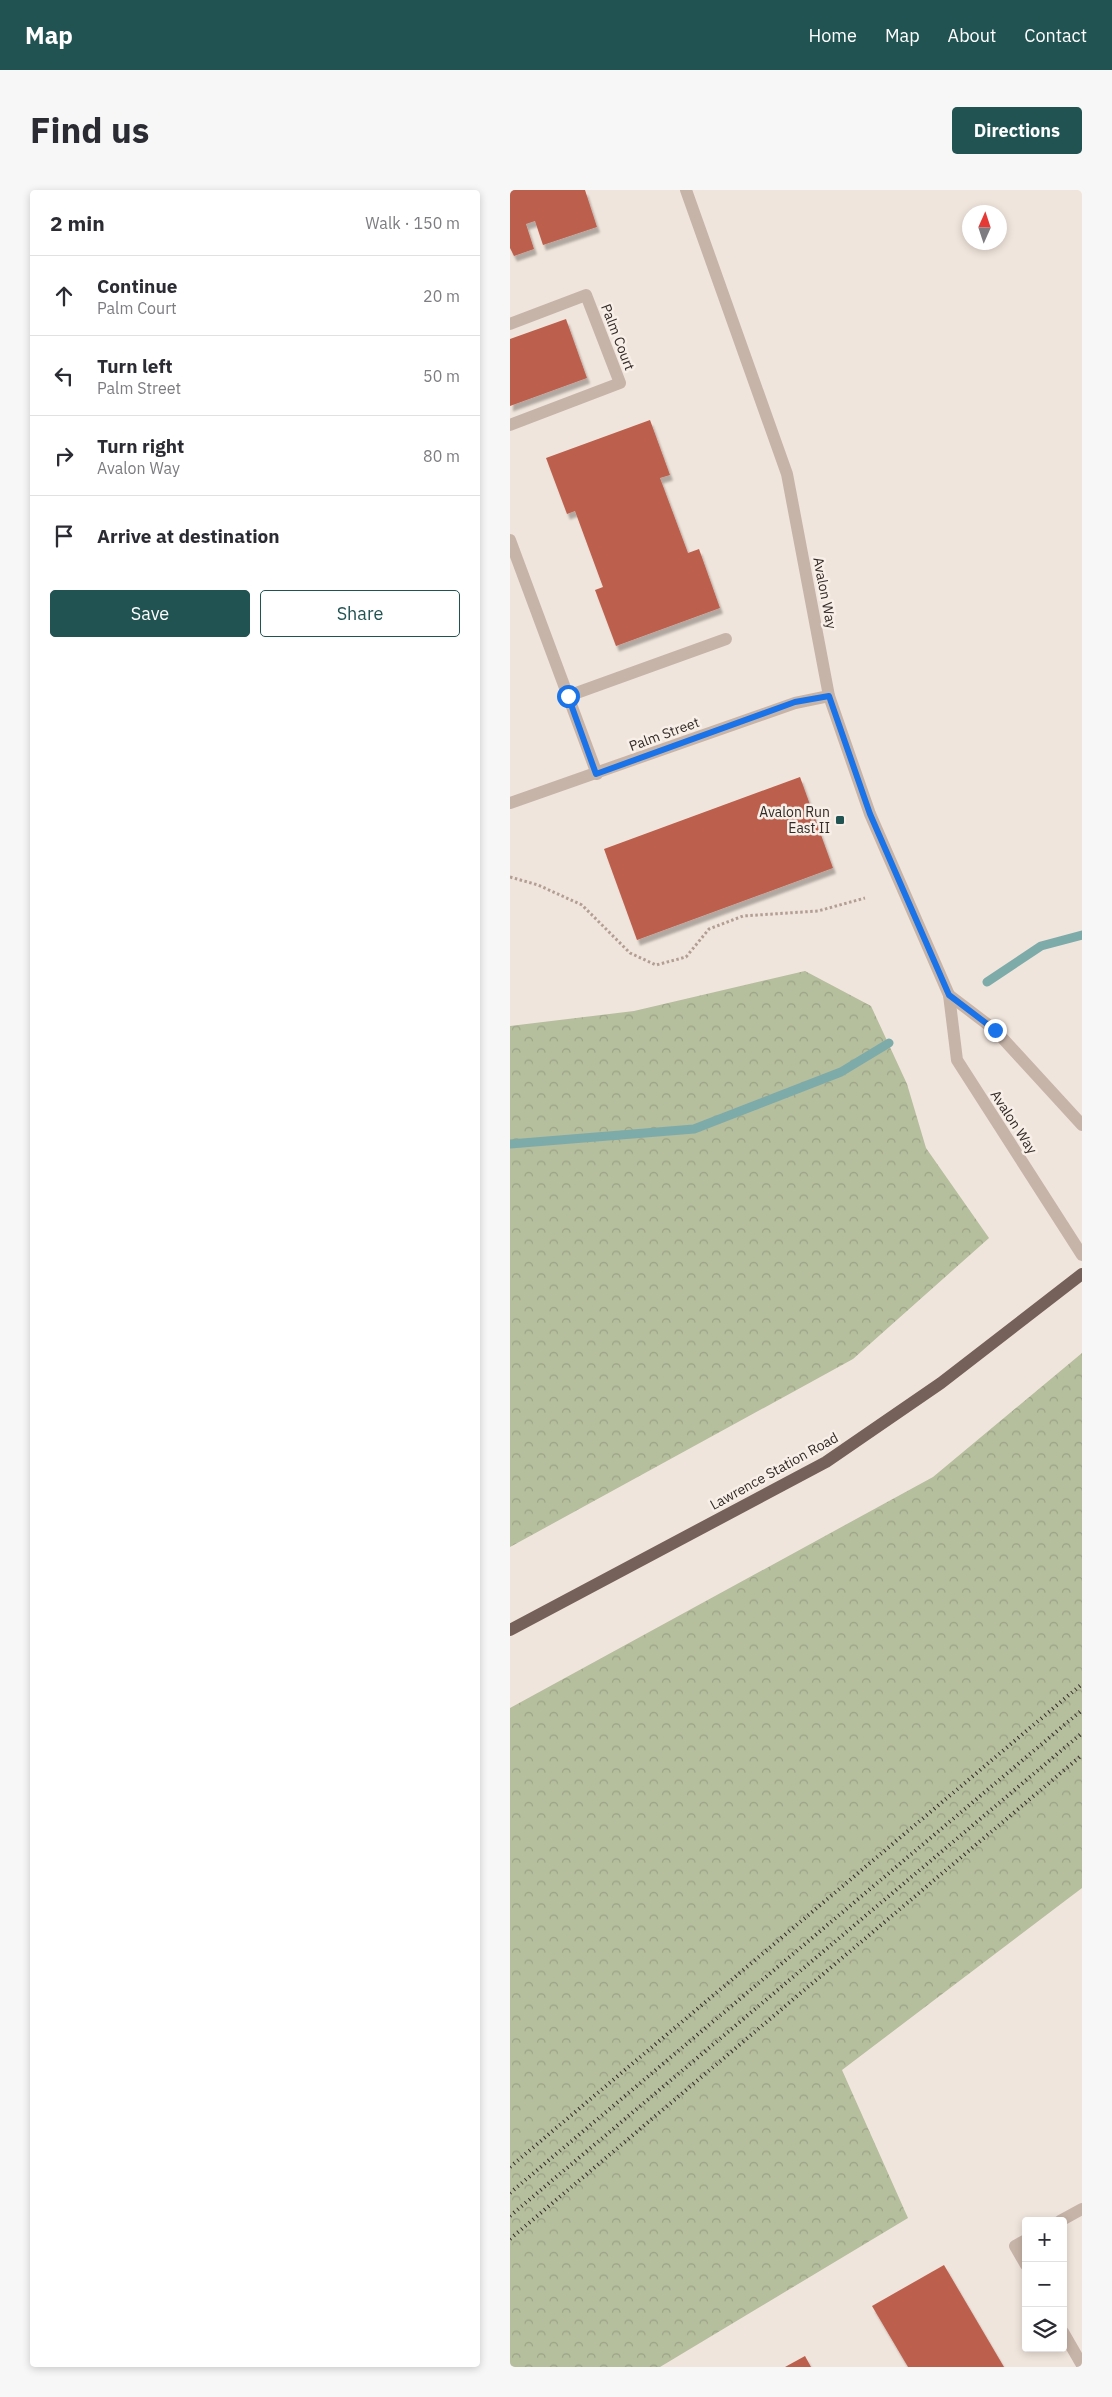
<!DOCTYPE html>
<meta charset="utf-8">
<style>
body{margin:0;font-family:"IBM Plex Sans",sans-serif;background:#f7f7f7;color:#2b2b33}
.controls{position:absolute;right:15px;bottom:15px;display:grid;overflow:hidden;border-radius:5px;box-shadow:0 2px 8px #0003}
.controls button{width:45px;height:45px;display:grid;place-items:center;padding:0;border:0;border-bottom:1px solid #e1e1e2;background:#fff;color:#2b2b33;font:25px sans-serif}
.compass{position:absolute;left:452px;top:15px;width:45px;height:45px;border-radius:50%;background:#fff;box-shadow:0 2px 8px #0003;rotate:3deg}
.stop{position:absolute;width:15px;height:15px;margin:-11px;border:4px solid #1a73e8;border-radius:50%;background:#fff}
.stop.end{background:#1a73e8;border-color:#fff;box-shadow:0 1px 5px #0008}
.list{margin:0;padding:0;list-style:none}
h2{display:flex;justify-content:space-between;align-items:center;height:65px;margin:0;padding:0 20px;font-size:21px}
h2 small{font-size:16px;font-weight:400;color:#7c7c81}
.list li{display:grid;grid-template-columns:32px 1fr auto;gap:15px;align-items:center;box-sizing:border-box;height:80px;padding:0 20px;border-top:1px solid #e1e1e2}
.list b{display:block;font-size:19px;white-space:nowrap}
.list p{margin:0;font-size:16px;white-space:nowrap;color:#7c7c81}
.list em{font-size:16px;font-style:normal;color:#7c7c81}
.actions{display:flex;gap:10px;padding:15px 20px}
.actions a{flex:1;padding:11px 0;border:1px solid #215352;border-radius:5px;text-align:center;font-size:18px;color:#215352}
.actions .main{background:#215352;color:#fff}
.icon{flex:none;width:28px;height:28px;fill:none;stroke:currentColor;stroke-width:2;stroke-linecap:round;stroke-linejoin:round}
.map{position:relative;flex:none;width:572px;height:2177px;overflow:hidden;border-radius:5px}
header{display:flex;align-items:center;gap:30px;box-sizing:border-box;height:70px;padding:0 25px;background:#215352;color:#fff}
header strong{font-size:24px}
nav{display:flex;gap:28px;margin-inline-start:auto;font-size:18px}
.intro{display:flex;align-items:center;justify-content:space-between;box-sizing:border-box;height:120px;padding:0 30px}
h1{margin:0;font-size:35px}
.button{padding:12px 22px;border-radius:5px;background:#215352;color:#fff;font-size:18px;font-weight:700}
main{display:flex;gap:30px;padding:0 30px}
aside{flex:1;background:#fff;border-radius:5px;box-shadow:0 2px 8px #0003}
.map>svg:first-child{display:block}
</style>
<header>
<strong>Map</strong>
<nav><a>Home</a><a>Map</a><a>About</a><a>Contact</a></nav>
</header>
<div class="intro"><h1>Find us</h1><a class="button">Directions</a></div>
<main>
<aside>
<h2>2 min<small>Walk · 150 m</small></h2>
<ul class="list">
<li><svg class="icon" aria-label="ahead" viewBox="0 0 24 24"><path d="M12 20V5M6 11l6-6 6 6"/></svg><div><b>Continue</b><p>Palm Court</p></div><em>20 m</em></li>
<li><svg class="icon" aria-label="left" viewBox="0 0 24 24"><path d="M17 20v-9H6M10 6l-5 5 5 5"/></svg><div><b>Turn left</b><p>Palm Street</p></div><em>50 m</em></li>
<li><svg class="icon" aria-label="right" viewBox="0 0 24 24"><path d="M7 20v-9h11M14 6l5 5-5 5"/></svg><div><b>Turn right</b><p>Avalon Way</p></div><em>80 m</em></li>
<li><svg class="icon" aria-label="arrive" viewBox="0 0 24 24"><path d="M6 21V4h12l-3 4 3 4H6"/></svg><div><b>Arrive at destination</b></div></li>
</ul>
<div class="actions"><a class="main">Save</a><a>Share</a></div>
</aside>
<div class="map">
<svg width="572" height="2177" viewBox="0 0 572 2177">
<defs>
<pattern id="forest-crowns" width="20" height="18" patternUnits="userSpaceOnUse" patternTransform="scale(1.25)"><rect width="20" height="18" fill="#b5be9d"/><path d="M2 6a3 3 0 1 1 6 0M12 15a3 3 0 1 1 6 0" fill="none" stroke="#9ca387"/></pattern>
<filter id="shadow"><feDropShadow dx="3" dy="5.5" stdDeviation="1" flood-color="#0004"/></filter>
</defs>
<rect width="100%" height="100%" fill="#f0e5dc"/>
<!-- forest -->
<g fill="url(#forest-crowns)">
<path d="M 295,781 L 361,816 L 397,894 L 416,958 L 479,1048 L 343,1169 L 0,1357 L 0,836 L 124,821 Z"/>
<path d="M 572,1163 L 572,1698 L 332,1880 L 398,2028 L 150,2177 L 0,2177 L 0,1518 L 423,1287 Z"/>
</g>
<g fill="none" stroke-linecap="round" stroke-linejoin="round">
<!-- stream -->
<g stroke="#7daba9" stroke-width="9">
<path d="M 477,792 L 531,756 L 572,745"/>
<path d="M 0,954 L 184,939 L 331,882 L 379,853"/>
</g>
</g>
<!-- building -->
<g fill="#bd5f4d" filter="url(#shadow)">
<path d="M 0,0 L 75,0 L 87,37 L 33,55 L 25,31 L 16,34 L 24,59 L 4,66 L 0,58 Z"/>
<path d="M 56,129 L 77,188 L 0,216 L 0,149 Z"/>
<path d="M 140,230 L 160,285 L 150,288 L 178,363 L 189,359 L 210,418 L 106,456 L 85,400 L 93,397 L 65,321 L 57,324 L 36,268 Z"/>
<path d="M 290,587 L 323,678 L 127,750 L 94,659 Z"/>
<path d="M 434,2075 L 494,2177 L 398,2177 L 362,2116 Z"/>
<path d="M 295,2166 L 301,2177 L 275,2177 Z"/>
</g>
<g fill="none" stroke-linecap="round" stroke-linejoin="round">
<!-- path -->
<path stroke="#b39e93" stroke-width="3" stroke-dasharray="2.5 2.5" stroke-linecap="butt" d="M 0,687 L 28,695 L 72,715 L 120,763 L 146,775 L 176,767 L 199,739 L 233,726 L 308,721 L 355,708"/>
<!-- minor -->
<g stroke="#c7b4a8" stroke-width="12">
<path d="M 176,0 L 277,284 L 319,506 L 360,624 L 439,805 L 447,870 L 572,1065"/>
<path d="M 0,134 L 76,105 L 110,193 L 0,235"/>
<path d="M 0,350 L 87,584"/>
<path d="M 58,506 L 216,449"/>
<path d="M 0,613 L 285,513 L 319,506"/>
<path d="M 439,805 L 485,840 L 572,935"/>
<path d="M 550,2031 L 572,2019"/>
<path d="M 516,2050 L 505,2056 L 516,2075"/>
<path d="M 553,2142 L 572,2175"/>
</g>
<!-- major -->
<path stroke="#75615a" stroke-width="12" d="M 0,1440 L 316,1272 L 431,1193 L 572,1084"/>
<!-- rail -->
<g stroke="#342b28" stroke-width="4" stroke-dasharray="1 4" stroke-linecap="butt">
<path d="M 0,1977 L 572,1494"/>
<path d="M 0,2003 L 572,1520"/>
<path d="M 0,2026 L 572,1543"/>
<path d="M 0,2049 L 572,1565"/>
</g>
</g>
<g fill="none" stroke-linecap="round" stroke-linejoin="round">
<!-- route -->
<path stroke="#1a73e8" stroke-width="6" d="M 58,506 L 86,584 L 285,512 L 319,506 L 360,624 L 439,805 L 485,840"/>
</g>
<!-- markers -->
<rect fill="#215352" stroke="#f8efe8" stroke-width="2" x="325" y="625" width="10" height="10" rx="2.5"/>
<g text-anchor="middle" stroke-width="5" stroke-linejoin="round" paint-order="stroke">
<!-- street labels -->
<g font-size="14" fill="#342b28" stroke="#f8efe8">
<text transform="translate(108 147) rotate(69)" y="5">Palm Court</text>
<text transform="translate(315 403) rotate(79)" y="5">Avalon Way</text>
<text transform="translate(154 544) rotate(-20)" y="5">Palm Street</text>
<text transform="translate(504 932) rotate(57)" y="5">Avalon Way</text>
<text transform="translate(264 1281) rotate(-29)" y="5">Lawrence Station Road</text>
</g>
<!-- poi labels -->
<g font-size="14" fill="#342b28" stroke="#f8efe8" text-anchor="end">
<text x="320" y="627">Avalon Run<tspan x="320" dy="16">East II</tspan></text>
</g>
</g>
</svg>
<div class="controls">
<button>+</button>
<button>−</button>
<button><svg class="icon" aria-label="layers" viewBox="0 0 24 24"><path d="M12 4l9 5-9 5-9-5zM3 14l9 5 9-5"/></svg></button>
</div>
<svg class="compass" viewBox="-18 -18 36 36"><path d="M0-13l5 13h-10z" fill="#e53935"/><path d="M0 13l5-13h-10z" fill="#7c7c81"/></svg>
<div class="stop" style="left:58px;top:506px"></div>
<div class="stop end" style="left:485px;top:840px"></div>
</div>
</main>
